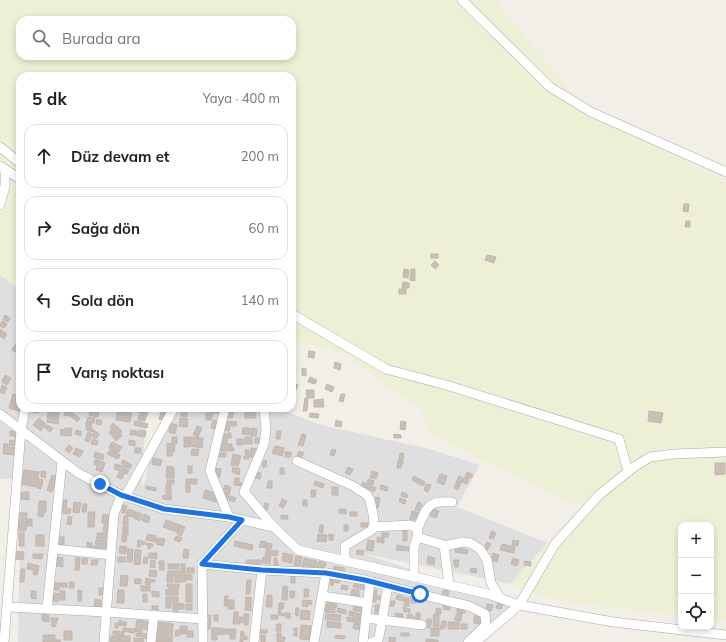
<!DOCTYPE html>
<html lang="tr">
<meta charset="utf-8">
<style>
body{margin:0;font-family:Mulish,sans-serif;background:#f6f6f6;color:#202124}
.controls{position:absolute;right:12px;bottom:12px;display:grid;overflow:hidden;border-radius:8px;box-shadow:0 2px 6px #0003}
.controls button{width:36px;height:36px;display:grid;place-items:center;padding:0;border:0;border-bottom:1px solid #e0e0e0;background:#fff;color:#202124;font:20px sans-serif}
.stop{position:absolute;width:12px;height:12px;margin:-9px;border:3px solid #1a73e8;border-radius:50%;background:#fff}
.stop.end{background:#1a73e8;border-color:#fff;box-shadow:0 1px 4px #0008}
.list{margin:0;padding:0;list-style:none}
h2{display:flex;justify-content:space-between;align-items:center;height:52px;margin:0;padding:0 16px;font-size:17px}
h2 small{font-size:13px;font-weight:400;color:#757577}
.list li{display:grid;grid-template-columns:26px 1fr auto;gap:12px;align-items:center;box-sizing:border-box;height:64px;margin:0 8px 8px;padding:0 8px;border:1px solid #e0e0e0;border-radius:12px}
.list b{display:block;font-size:15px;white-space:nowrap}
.list em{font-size:13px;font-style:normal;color:#757577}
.icon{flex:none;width:22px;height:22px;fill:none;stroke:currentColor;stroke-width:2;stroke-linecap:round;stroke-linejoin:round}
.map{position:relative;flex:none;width:726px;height:642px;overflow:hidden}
.search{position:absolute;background:#fff;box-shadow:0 2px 6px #0003;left:16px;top:16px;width:280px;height:44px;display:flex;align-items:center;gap:10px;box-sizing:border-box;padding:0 14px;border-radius:12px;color:#757577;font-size:15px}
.panel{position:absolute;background:#fff;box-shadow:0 2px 6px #0003;left:16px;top:72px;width:280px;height:340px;border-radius:12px}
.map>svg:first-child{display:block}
</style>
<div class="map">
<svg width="726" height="642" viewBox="0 0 726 642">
<rect width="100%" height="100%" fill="#f2efe9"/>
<!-- residential -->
<path fill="#e0dfdf" d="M 0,275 L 20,289 L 20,408 L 146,408 L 142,484 L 144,485 L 152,448 L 174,408 L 277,408 L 321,425 L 429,449 L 480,465 L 457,507 L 548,543 L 510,584 L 362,553 L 517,605 L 485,642 L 18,642 L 22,435 L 15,479 L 0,479 Z"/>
<!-- farmland -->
<path fill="#eef0d5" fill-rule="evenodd" d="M 0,0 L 495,0 L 587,111 L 726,183 L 726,621 L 711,619 L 711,525 L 681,525 L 681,616 L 559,601 L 510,584 L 583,504 L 571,504 L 499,468 L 428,434 L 421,408 L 387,387 L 342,352 L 292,341 L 292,76 L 20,76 L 20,289 L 0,275 ZM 20,20 L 292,20 L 292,56 L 20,56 Z"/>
<!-- building -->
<g fill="#c7bfb8" stroke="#c4b6ab">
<path d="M 684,204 L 689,204 L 688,212 L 683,211 Z"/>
<path d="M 686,221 L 690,221 L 690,227 L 685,227 Z"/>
<rect x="431" y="254" width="7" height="4"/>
<path d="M 487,255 L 496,257 L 494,263 L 485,260 Z"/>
<path d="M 435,261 L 439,265 L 435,269 L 431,265 Z"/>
<path d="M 404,269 L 409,270 L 408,278 L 403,277 Z"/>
<path d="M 411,269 L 415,269 L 415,281 L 410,280 Z"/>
<path d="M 403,282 L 409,283 L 409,288 L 402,288 Z"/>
<rect x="399" y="289" width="7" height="5"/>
<path d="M 5,315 L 10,318 L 8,322 L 3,320 Z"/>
<path d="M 2,321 L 7,324 L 4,328 L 0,326 Z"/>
<path d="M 0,329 L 7,334 L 4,339 L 0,336 Z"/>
<path d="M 17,342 L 20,344 L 20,349 L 17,353 L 12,350 Z"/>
<path d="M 309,351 L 315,352 L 314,358 L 308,357 Z"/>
<path d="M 335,362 L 341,364 L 340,370 L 334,368 Z"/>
<path d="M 302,368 L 306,369 L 306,376 L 302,375 Z"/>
<path d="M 5,375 L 11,378 L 7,385 L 2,382 Z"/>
<path d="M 310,377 L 317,380 L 315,384 L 308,382 Z"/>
<path d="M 292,383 L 298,385 L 296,390 L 292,389 Z"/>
<path d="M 327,384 L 334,387 L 332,392 L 325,389 Z"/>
<path d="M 2,385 L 7,387 L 4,394 L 0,392 Z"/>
<path d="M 306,390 L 314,390 L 314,398 L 307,398 Z"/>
<path d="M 13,394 L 20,396 L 20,408 L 22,408 L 21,412 L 9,408 Z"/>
<path d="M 341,394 L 345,394 L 343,402 L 339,401 Z"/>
<path d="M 305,398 L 308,399 L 307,411 L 303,411 Z"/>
<path d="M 323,399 L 324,407 L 314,407 L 314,400 Z"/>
<path d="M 33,408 L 39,408 L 38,413 L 32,412 Z"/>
<path d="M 66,408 L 71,410 L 69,416 L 64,415 Z"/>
<path d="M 140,408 L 148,413 L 146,417 L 138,412 Z"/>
<path d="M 90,409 L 99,410 L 98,417 L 89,415 Z"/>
<path d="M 118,409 L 132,411 L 130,422 L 116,420 Z"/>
<rect x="212" y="409" width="10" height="4"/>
<path d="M 52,410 L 59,411 L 58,424 L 47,422 L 48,412 L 52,413 Z"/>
<path d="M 227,410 L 234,411 L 232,418 L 226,417 Z"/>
<path d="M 245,411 L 256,412 L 255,418 L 245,418 Z"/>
<path d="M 649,411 L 663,413 L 661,423 L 648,421 Z"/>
<path d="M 72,412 L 80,419 L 77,422 L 69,415 Z"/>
<path d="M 161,412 L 166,413 L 164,420 L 159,419 Z"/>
<path d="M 181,412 L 187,413 L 187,417 L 181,416 Z"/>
<path d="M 206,413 L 213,413 L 211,420 L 206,420 Z"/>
<path d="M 310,413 L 319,414 L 318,418 L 309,417 Z"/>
<path d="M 139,415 L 146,417 L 145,421 L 138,420 Z"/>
<path d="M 88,417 L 95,418 L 94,423 L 87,422 Z"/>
<path d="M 39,418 L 46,424 L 41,431 L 33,425 Z"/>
<path d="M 180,418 L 188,419 L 187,427 L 179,426 Z"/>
<path d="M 97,419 L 102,421 L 101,425 L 96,424 Z"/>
<path d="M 213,420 L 217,421 L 215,429 L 211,428 Z"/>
<path d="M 336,420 L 342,422 L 341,427 L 335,426 Z"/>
<path d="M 135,421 L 148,424 L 147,428 L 134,425 Z"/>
<path d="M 229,421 L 237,422 L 236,426 L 230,426 L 229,431 L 223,430 L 224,422 L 229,422 Z"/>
<path d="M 401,421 L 406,422 L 405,430 L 400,429 Z"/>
<path d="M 86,422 L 92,423 L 91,429 L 94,429 L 94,432 L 86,430 Z"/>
<path d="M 113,423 L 119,428 L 116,432 L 110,427 Z"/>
<path d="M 170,423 L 177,425 L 175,434 L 169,432 Z"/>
<path d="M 47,425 L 53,428 L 50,432 L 45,428 Z"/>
<path d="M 197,426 L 202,428 L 198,437 L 193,435 Z"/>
<path d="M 65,428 L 72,428 L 71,436 L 60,435 L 61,429 L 65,430 Z"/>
<path d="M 243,428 L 250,428 L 250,435 L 242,434 Z"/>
<path d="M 252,428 L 257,429 L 256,436 L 251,436 Z"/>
<path d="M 112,429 L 115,433 L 120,429 L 122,432 L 120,433 L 122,436 L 116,441 L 109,432 Z"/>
<path d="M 76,430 L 81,431 L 81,436 L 75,434 Z"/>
<path d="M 131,430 L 137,431 L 136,435 L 130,435 Z"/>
<path d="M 139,430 L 146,431 L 145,437 L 137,436 L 137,432 L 139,432 Z"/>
<path d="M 10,431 L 18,432 L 17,436 L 10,436 Z"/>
<path d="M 95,431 L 99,434 L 96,439 L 92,436 Z"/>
<path d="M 277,431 L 281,431 L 280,439 L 276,439 Z"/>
<path d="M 88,432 L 92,434 L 89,442 L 85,441 Z"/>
<path d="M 227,433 L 231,433 L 231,438 L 227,438 L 227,443 L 221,443 L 221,434 L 227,434 Z"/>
<path d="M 302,434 L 306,435 L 303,446 L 298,445 Z"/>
<path d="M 394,434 L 401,435 L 401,438 L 394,438 Z"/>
<path d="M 15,437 L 19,437 L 19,446 L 9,445 L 10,440 L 15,441 Z"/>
<rect x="172" y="437" width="5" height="6"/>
<rect x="184" y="437" width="5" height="10"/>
<path d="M 190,437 L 203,438 L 202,448 L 189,446 Z"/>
<rect x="245" y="437" width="7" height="7"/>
<rect x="255" y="438" width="5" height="5"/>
<path d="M 92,439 L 98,441 L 97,445 L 91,444 Z"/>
<path d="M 237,439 L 244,439 L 243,445 L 237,445 Z"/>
<path d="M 129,440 L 135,441 L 135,446 L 129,445 Z"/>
<path d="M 112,442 L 122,447 L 118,453 L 109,448 Z"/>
<path d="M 167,443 L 175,444 L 174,452 L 172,452 L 172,456 L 167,456 Z"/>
<path d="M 4,444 L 8,444 L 8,447 L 19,448 L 18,455 L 3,454 Z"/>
<path d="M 219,444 L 232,444 L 232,448 L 234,448 L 234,451 L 219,451 Z"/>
<path d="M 69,445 L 73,448 L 69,453 L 65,450 Z"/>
<path d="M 275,446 L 284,448 L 282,456 L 272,453 Z"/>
<path d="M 76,448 L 83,451 L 80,457 L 73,454 Z"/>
<rect x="135" y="448" width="6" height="5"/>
<path d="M 251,448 L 258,449 L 257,457 L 250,457 Z"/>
<path d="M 192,449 L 199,449 L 198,456 L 191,455 Z"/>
<path d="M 332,449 L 336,450 L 334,456 L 330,455 Z"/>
<path d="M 110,450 L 120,455 L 118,459 L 107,454 Z"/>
<path d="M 245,450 L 249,450 L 249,459 L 244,459 L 244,456 L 246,456 Z"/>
<path d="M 299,451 L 304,453 L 300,460 L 296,458 Z"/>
<path d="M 95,452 L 104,455 L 103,460 L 94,457 Z"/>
<rect x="285" y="452" width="6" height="5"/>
<path d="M 219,453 L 226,453 L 226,457 L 218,457 Z"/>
<path d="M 400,453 L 404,454 L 403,460 L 399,459 Z"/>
<path d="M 233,454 L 241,456 L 238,466 L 231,465 Z"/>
<path d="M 153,458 L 162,460 L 160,466 L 152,464 Z"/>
<path d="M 95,459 L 105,463 L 102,472 L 96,470 L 97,465 L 94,464 Z"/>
<path d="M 123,460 L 132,465 L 130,469 L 121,463 Z"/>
<path d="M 266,460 L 267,466 L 263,468 L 262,462 Z"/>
<path d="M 398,460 L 403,461 L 403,464 L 401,464 L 401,468 L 397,468 Z"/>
<path d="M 715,463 L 725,463 L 725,474 L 715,475 Z"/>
<path d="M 115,464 L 127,467 L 126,470 L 129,470 L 127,474 L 124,473 L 122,479 L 117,477 L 120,471 L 114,469 Z"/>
<path d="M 167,466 L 174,467 L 174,478 L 166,478 Z"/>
<rect x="188" y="466" width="4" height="7"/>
<path d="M 233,467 L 240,469 L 239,475 L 232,472 Z"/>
<path d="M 348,467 L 353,469 L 350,475 L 345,473 Z"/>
<path d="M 215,468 L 221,469 L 220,477 L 213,477 Z"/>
<rect x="280" y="468" width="4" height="6"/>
<path d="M 24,470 L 39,472 L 36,487 L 22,484 Z"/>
<path d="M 41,471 L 46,472 L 45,478 L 41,477 Z"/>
<path d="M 372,471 L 378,473 L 376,479 L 370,478 Z"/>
<path d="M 255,472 L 261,473 L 260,479 L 255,478 Z"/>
<path d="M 467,472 L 473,475 L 471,478 L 465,476 Z"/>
<path d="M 440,474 L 447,476 L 444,485 L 437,482 Z"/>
<path d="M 52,475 L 57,477 L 52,492 L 47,490 Z"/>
<path d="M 414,476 L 425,482 L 423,486 L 412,480 Z"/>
<path d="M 459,476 L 463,478 L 458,490 L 454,488 Z"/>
<path d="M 465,477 L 469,479 L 467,484 L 462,482 Z"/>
<path d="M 235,478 L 239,478 L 239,482 L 243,483 L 243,486 L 234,485 Z"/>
<path d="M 39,479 L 43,480 L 41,489 L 37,488 Z"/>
<rect x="186" y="479" width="11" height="5"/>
<path d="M 368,479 L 374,481 L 373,485 L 367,483 Z"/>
<rect x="167" y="480" width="7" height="4"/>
<path d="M 268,481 L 272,481 L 272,488 L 267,488 Z"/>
<path d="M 315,481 L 324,484 L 323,488 L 314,485 Z"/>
<path d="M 363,482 L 376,488 L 374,492 L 361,485 Z"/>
<path d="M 426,484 L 431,485 L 428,492 L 424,490 Z"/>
<rect x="166" y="485" width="5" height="9"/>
<path d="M 186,485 L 190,486 L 190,492 L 186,492 Z"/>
<path d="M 225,485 L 231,487 L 226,505 L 203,498 L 205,490 L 222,495 Z"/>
<path d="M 381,485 L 388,487 L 387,491 L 380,489 Z"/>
<path d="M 146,486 L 156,488 L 156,491 L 146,489 Z"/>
<rect x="332" y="487" width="6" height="8"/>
<path d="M 311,490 L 316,490 L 315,497 L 311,497 Z"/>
<path d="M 22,492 L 29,492 L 29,500 L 21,499 Z"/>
<path d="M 402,492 L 408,495 L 407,498 L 401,496 Z"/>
<path d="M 163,495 L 172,496 L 171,500 L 163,499 Z"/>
<path d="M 230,496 L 236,498 L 234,502 L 229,500 Z"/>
<path d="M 376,497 L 380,498 L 378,508 L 374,508 Z"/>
<path d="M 400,498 L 406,500 L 405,504 L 399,502 Z"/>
<path d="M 282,499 L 287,501 L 283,508 L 279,506 Z"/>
<path d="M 61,500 L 67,500 L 66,508 L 61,507 Z"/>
<rect x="303" y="500" width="4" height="6"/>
<path d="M 39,501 L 46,501 L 46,512 L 44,512 L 43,517 L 38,516 Z"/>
<path d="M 74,502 L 81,503 L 79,513 L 73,512 Z"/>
<path d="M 418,502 L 422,504 L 419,511 L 415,510 Z"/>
<path d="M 265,503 L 269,504 L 267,510 L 263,509 Z"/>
<path d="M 83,504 L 87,504 L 86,512 L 82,512 Z"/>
<path d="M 123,505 L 127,506 L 125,513 L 122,513 Z"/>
<path d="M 63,508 L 71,509 L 70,514 L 63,513 Z"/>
<path d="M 128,509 L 135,511 L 133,517 L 126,515 Z"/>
<path d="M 339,509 L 346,509 L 346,514 L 339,513 Z"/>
<path d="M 433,509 L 439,511 L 436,518 L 430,516 Z"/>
<path d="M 412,511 L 419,513 L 418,515 L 414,514 L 414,515 L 417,516 L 416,519 L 414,519 L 412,523 L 409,522 Z"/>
<path d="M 88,512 L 95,512 L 94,527 L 88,527 Z"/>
<path d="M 136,512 L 142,514 L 140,521 L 134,518 Z"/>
<rect x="350" y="512" width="7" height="4"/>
<path d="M 18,513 L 27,513 L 26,531 L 17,531 Z"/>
<path d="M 103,514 L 109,515 L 108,524 L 102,523 Z"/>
<path d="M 144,514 L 150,517 L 148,523 L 142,520 Z"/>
<path d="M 281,515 L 288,516 L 288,519 L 281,519 Z"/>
<path d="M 68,516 L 72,517 L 71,525 L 67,524 Z"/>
<path d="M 124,516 L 128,516 L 128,525 L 123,524 Z"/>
<rect x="27" y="519" width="5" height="7"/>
<path d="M 166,520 L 180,525 L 177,532 L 163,527 Z"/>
<rect x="361" y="523" width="7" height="4"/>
<path d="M 104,525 L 109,526 L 108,532 L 103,531 Z"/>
<path d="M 180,525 L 185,527 L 181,536 L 177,534 Z"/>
<path d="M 320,525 L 323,525 L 323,533 L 319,532 Z"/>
<rect x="344" y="525" width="4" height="6"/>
<rect x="123" y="526" width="5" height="8"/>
<rect x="403" y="531" width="4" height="10"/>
<path d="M 492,531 L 496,533 L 493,539 L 489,538 Z"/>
<rect x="19" y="533" width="5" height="13"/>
<path d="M 97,533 L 107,533 L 106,539 L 97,539 Z"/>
<path d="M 382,533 L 389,533 L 388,537 L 382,537 Z"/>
<path d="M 148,534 L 156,536 L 155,542 L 146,540 Z"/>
<path d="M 318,534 L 327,535 L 326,542 L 317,541 Z"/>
<path d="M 329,534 L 334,535 L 333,540 L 329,540 Z"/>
<rect x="36" y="535" width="8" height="11"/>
<path d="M 122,535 L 127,535 L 126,542 L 122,542 Z"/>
<path d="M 176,536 L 182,538 L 180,542 L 174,540 Z"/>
<path d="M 59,537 L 64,537 L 64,545 L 58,545 Z"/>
<path d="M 377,537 L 384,538 L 384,543 L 377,542 Z"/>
<path d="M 157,538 L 165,539 L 163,546 L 156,544 Z"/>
<path d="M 96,540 L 109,541 L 108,550 L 95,548 Z"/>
<path d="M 138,540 L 145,542 L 144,545 L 141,544 L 140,547 L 137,547 Z"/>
<path d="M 368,540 L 374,541 L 373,551 L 366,550 Z"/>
<path d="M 513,540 L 519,541 L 518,546 L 512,545 Z"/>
<path d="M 235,541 L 253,545 L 252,550 L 234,546 Z"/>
<path d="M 261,541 L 266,542 L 265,548 L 259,547 Z"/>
<path d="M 87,542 L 92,543 L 91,546 L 94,546 L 94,549 L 90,549 L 90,547 L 87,547 Z"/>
<path d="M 487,542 L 491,544 L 487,550 L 484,548 Z"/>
<path d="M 146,543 L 153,544 L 153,546 L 151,546 L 150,549 L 148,549 L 148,545 L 146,545 Z"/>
<path d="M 267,543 L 272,544 L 271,549 L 266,549 Z"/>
<path d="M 502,544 L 515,547 L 514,553 L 500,550 Z"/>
<path d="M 397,545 L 409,547 L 409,551 L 396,550 Z"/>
<path d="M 120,546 L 127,547 L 126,554 L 119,553 Z"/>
<path d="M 456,547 L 468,550 L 467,554 L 455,552 Z"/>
<path d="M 128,549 L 133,549 L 132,562 L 127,562 Z"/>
<path d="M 184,549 L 189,550 L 188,558 L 183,558 Z"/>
<path d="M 135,550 L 141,550 L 140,565 L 134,564 Z"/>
<path d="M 266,550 L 278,551 L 277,556 L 271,555 L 270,564 L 263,563 L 262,561 L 263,557 L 265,558 Z"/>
<path d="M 357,550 L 364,551 L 363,555 L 356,554 Z"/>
<path d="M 15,551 L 24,552 L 23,560 L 14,559 Z"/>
<path d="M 149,553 L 157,553 L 157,559 L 149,558 Z"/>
<path d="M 283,553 L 293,555 L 292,563 L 282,561 Z"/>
<path d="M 493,553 L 499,555 L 497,562 L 491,560 Z"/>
<path d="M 33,554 L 43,554 L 42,559 L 33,558 Z"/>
<path d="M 296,556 L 302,557 L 300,566 L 294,565 Z"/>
<path d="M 428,556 L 435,558 L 434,565 L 427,563 Z"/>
<path d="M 57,557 L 63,558 L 63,567 L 56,566 Z"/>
<rect x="118" y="557" width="7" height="5"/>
<path d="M 144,557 L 148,557 L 147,564 L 143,563 Z"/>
<path d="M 76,558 L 80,558 L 79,570 L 75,570 Z"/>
<path d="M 82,558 L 88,559 L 87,564 L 82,564 Z"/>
<path d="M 274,558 L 277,558 L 277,561 L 278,561 L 278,566 L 274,566 Z"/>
<path d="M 304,558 L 317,561 L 315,570 L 302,567 Z"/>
<path d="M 513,558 L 519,560 L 517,566 L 511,564 Z"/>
<path d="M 92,560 L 98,560 L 97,565 L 91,565 Z"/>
<path d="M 151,560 L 155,561 L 155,568 L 150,567 Z"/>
<path d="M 246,560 L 261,560 L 261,567 L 246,566 Z"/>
<path d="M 453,560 L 459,560 L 458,567 L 455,567 Z"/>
<path d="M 159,561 L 164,561 L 164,570 L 159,570 L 160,564 L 159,564 Z"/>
<path d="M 319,561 L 326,563 L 324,570 L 317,568 Z"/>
<path d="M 525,561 L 531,562 L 531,566 L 524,565 Z"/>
<path d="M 28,563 L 39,566 L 37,575 L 33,574 L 34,570 L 27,569 Z"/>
<rect x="168" y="564" width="11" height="5"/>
<rect x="181" y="564" width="4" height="6"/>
<path d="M 334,566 L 345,568 L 344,572 L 337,570 L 336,572 L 333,571 Z"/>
<rect x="187" y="568" width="7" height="5"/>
<path d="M 471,568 L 477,569 L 476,573 L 470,572 Z"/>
<path d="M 21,569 L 25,569 L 24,582 L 20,582 Z"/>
<path d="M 150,570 L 157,571 L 156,577 L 149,576 Z"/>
<path d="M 168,571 L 174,571 L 174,576 L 167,576 Z"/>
<path d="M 175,571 L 185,571 L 186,576 L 175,576 Z"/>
<path d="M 121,575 L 128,576 L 127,586 L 120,586 Z"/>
<rect x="186" y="575" width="6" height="5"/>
<rect x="291" y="575" width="4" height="8"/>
<rect x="167" y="577" width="6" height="5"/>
<rect x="175" y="577" width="10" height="5"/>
<path d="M 331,577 L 340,578 L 339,583 L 333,582 L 333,586 L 330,585 Z"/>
<path d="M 146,578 L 155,580 L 155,582 L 150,582 L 150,585 L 145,584 Z"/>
<path d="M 135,579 L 141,579 L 141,584 L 134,583 Z"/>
<path d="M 247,580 L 251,580 L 250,594 L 246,594 Z"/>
<path d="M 70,582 L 74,582 L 74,588 L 69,588 Z"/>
<path d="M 355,582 L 366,584 L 365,590 L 353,587 Z"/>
<rect x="54" y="583" width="5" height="7"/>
<rect x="60" y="583" width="7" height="4"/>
<path d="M 167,584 L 172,584 L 172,590 L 169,590 L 169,587 L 167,587 Z"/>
<path d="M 173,584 L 179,584 L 179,589 L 173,588 Z"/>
<rect x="186" y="584" width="6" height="18"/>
<path d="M 342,585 L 348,586 L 347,590 L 341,589 Z"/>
<rect x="141" y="586" width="9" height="5"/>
<path d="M 283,586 L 288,587 L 287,600 L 282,600 Z"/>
<path d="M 99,588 L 104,588 L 103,595 L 99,595 Z"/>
<path d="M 304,589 L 309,589 L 308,597 L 304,597 Z"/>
<path d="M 352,589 L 359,590 L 359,597 L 351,596 Z"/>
<path d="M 78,590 L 82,591 L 81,601 L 78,601 Z"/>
<path d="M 118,590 L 124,590 L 124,603 L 117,603 Z"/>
<rect x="166" y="590" width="12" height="5"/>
<path d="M 373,590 L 377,590 L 376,596 L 380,596 L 380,599 L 376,599 L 376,602 L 372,602 Z"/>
<path d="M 443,590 L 449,591 L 447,599 L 442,598 Z"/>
<path d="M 31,591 L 36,591 L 36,599 L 31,598 Z"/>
<rect x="60" y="591" width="5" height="9"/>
<path d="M 152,591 L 159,592 L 159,597 L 152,596 Z"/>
<path d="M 290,591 L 295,591 L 294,598 L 290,598 Z"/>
<path d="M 54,593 L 59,594 L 58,602 L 53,601 Z"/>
<rect x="143" y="594" width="4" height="8"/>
<path d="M 267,595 L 272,595 L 272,607 L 266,607 Z"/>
<path d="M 397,595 L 404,597 L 403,601 L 396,599 Z"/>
<path d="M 225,596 L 228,596 L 227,606 L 224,606 Z"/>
<path d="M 411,596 L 417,597 L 416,603 L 411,603 Z"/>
<rect x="166" y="597" width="12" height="5"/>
<path d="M 246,597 L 251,597 L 251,611 L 245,610 Z"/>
<path d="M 405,598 L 409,598 L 409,606 L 404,606 Z"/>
<path d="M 95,599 L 101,600 L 101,607 L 94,607 Z"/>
<rect x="228" y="600" width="6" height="9"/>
<path d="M 303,600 L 312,601 L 311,605 L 308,603 L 308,607 L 302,606 Z"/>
<path d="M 328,600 L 337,602 L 336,608 L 326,606 Z"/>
<path d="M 390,601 L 395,601 L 394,606 L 389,606 Z"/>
<path d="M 498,602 L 503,603 L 501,609 L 496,608 Z"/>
<rect x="166" y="603" width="5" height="5"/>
<path d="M 173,603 L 184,604 L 184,609 L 178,609 L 178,612 L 173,611 Z"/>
<path d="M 279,603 L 284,603 L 283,609 L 281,609 L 280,613 L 284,613 L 284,616 L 279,615 L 279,613 L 278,613 Z"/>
<rect x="186" y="604" width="6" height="6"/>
<path d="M 487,604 L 493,605 L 491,611 L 486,610 Z"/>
<path d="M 375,605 L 383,605 L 383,609 L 379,609 L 379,615 L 375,615 Z"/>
<path d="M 443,605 L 450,606 L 450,610 L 443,609 Z"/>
<rect x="152" y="606" width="6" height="4"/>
<path d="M 354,606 L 363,608 L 362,612 L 353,610 Z"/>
<path d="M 326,607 L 335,609 L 335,613 L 325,612 Z"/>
<path d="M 403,607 L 410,609 L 410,613 L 409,612 L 404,612 Z"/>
<path d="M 296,608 L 299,608 L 298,616 L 295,615 Z"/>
<path d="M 338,608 L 346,610 L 346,614 L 337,612 Z"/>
<path d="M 436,608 L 441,609 L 441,614 L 436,613 Z"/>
<path d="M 457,609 L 465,609 L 465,613 L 457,612 Z"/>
<path d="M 301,610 L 310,611 L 309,620 L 300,619 Z"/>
<path d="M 349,611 L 361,614 L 360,618 L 349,615 Z"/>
<path d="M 234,612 L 238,612 L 238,617 L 243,617 L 243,622 L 240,622 L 240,624 L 233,624 Z"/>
<path d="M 285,613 L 290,613 L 291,618 L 286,618 Z"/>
<path d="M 395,613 L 403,614 L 402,618 L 395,617 Z"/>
<rect x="416" y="613" width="4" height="7"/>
<path d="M 456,613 L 462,613 L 461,621 L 455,620 L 455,617 L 459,618 L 459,616 L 456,616 Z"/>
<path d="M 42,614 L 49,615 L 49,622 L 42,621 Z"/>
<path d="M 244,614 L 249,614 L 248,625 L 244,625 Z"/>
<path d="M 326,614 L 341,615 L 340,621 L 325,619 Z"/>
<path d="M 408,614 L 413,615 L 413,617 L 415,617 L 415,620 L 407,619 Z"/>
<path d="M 434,614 L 439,614 L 439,627 L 433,626 Z"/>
<path d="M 207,615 L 211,615 L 210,629 L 206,629 Z"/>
<rect x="214" y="615" width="4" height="6"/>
<rect x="271" y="615" width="7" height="4"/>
<path d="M 474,616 L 482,616 L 482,624 L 474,623 Z"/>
<path d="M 347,617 L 353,617 L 353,622 L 347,621 Z"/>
<path d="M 51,618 L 58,618 L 55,627 L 52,626 Z"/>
<path d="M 354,618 L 361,619 L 360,624 L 354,623 Z"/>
<path d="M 427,619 L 432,619 L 430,628 L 426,627 Z"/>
<path d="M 119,620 L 121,620 L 121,622 L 126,622 L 126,626 L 118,625 L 118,628 L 115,628 L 115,623 L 119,623 Z"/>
<path d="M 137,620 L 150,622 L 148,630 L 140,628 L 139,629 L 142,630 L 142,633 L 135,631 Z"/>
<path d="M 327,621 L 341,623 L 341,628 L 327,627 Z"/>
<path d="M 442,621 L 446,621 L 446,627 L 444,627 L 444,629 L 440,629 Z"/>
<path d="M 158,622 L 173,624 L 172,642 L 156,642 Z"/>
<rect x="448" y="622" width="11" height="7"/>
<path d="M 277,624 L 281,624 L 281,631 L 276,631 Z"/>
<path d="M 354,624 L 360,625 L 359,630 L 353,628 Z"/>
<rect x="461" y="624" width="6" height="5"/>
<path d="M 301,625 L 311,626 L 310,640 L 300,639 Z"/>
<rect x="180" y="626" width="7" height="4"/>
<path d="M 123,628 L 135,629 L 134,633 L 123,631 Z"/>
<path d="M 212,628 L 223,628 L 223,635 L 217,634 L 217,640 L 212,640 Z"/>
<rect x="294" y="628" width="3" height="8"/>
<rect x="431" y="628" width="8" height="8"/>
<path d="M 224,629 L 236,629 L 235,639 L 230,639 L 230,634 L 224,634 Z"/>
<path d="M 176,630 L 186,631 L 186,634 L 180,634 L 179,636 L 175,636 Z"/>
<rect x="258" y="630" width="9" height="3"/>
<rect x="64" y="631" width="8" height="9"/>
<path d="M 113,631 L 124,632 L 124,636 L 113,634 Z"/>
<rect x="187" y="631" width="6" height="6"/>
<path d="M 241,631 L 244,632 L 244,636 L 247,636 L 247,640 L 243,639 L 243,642 L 240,642 Z"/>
<path d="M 136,633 L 147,634 L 147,638 L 136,636 Z"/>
<path d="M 277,633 L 281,633 L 281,637 L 285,637 L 285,641 L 277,642 Z"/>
<rect x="401" y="633" width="8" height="3"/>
<path d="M 43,635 L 55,635 L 55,640 L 61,640 L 60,642 L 43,642 Z"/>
<rect x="261" y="635" width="4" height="7"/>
<path d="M 336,635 L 345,636 L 344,639 L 335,638 Z"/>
<path d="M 111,636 L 119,636 L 118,642 L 110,642 Z"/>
<path d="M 120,636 L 130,636 L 130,642 L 119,642 Z"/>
<path d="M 389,637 L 396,638 L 395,642 L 389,642 Z"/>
<path d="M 134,638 L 144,639 L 143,642 L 134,642 Z"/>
<path d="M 426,639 L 438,640 L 438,642 L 426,642 Z"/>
</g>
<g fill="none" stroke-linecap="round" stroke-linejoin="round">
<!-- minor casing -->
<g stroke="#a9a9a9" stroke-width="10">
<g id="minor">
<path d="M 462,0 L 550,87 L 591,112 L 726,172"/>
<path d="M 0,147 L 20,163"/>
<path d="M 0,166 L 20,179"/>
<path d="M 0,205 L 5,186 L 5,170"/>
<path d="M 292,314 L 386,369 L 446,385 L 619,439 L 628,471"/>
<path d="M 225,408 L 210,471 L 229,517"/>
<path d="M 264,408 L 266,430 L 264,444 L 244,492 L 274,527"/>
<path d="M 0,414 L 78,473 L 121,495 L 164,509 L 229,517 L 274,527 L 298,550 L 488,594 L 519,605 L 613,622 L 726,635"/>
<path d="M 297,461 L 353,486 L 367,495 L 370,500 L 373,514 L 374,525 L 372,530 L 345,546 L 345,561"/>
<path d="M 125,497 L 174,408"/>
<path d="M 373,527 L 410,525 L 415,527 L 417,530 L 418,535 L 414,547 L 414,577"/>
<path d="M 417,530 C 427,508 426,500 452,502"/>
<path d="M 417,537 L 444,545 L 449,585"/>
<path d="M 444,546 L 463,542 L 470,543 L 480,549 L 487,560 L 491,583 L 500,598"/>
<path d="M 54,549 L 111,555"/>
<path d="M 202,564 L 262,570 L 326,573 L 365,580 L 447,601 L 469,606 L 485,614 L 486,625 L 468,642"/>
<path d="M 322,596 L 368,603"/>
<path d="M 8,607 L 106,612 L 203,619"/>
<path d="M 47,609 L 62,462"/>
<path d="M 366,618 L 422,625"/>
<path d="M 4,642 L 21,430 L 25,408"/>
<path d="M 104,642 L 114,514 L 121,495"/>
<path d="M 151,642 L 154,615"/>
<path d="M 203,642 L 202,564 L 242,520"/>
<path d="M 254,642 L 262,570"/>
<path d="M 314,642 L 326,573"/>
<path d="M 363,642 L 370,582"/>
<path d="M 372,642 L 378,640 L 379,637 L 388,586"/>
<path d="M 476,642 L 519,605 L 555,544 L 599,495 L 634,467 L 650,457 L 674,454 L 726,452"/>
</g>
</g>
<!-- minor -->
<use href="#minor" stroke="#fff" stroke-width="9"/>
</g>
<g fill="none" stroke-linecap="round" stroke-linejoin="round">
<!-- route -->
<path stroke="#1a73e8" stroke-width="5" d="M 100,484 L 121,495 L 164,509 L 229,517 L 242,520 L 202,564 L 262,570 L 326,573 L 365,580 L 420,594"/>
</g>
</svg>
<div class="controls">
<button>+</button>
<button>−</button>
<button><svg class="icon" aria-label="locate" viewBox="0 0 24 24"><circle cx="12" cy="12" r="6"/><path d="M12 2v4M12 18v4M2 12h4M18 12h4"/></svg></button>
</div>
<div class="stop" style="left:420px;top:594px"></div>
<div class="stop end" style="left:100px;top:484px"></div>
<div class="search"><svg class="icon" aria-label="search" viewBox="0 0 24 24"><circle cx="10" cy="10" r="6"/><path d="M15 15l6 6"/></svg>Burada ara</div>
<section class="panel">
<h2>5 dk<small>Yaya · 400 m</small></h2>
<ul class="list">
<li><svg class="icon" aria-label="ahead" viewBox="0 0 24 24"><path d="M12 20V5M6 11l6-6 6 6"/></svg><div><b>Düz devam et</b></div><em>200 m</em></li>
<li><svg class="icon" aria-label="right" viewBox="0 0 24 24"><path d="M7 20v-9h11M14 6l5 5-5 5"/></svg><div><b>Sağa dön</b></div><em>60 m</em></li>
<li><svg class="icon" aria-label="left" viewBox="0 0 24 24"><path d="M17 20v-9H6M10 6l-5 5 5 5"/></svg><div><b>Sola dön</b></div><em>140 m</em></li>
<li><svg class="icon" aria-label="arrive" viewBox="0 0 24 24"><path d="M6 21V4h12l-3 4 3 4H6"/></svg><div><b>Varış noktası</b></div></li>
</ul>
</section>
</div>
